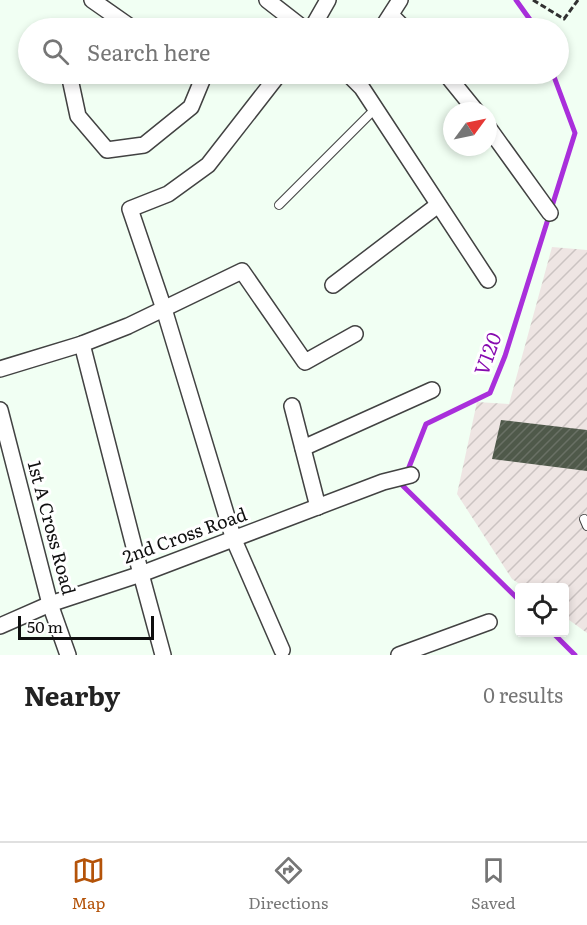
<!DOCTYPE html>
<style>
body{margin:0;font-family:Literata,serif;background:#f6f6f6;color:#222}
.controls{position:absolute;right:18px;bottom:18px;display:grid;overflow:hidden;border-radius:6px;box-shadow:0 3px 9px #0003}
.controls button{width:54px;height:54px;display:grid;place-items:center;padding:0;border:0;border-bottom:2px solid #e0e0e0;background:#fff;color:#222;font:30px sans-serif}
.compass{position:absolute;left:443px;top:102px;width:54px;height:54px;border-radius:50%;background:#fff;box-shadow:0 3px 9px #0003;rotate:57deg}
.scale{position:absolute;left:18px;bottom:15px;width:136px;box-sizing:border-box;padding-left:6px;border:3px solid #0f0f0f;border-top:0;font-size:16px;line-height:21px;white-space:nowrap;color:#0f0f0f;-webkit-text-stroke:4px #fff;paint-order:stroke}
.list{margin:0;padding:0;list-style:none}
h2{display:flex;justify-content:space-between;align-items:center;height:78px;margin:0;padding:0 24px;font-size:26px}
h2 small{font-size:20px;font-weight:400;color:#767676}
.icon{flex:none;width:33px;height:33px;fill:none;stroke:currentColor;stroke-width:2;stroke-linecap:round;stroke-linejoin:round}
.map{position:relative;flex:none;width:587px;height:655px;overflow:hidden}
.search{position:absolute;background:#fff;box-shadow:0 3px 9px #0003;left:18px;right:18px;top:18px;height:66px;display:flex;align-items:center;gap:15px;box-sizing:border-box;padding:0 21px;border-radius:33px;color:#767676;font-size:22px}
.sheet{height:186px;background:#fff}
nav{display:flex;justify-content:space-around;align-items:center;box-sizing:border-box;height:84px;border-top:2px solid #e0e0e0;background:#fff;font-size:16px;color:#767676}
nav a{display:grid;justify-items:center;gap:3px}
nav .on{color:#b45309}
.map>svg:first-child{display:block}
</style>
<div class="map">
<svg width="587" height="655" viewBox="0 0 587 655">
<defs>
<pattern id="industrial-furrows" width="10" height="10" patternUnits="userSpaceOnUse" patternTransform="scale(1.5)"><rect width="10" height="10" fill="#eee5e3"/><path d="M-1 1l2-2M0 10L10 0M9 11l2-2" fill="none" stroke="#cbc3c2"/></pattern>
<pattern id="building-hatch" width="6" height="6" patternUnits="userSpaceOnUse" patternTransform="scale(1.5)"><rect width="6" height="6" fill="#4f594a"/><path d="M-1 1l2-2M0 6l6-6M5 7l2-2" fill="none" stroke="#697065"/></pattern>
</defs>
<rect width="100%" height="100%" fill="#f1fff3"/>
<!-- industrial -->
<path fill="url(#industrial-furrows)" d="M 552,247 L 587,250 L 587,633 L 565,617 L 564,588 L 524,587 L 512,579 L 457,494 L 477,402 L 509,404 Z"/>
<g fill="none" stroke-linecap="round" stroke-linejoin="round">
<!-- stream -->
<g stroke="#a92fdb" stroke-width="5">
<path d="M 516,0 L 536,28"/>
<path d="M 520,601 L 402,485 L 426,424 L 490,393 L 505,356 L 575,133 L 553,74"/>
<path d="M 552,632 L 575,655"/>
</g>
</g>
<!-- building -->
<path fill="url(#building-hatch)" d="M 501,420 L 587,430 L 587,471 L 492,459 Z"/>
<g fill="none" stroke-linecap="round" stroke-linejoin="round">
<!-- service casing -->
<g stroke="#424242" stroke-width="10">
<g id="service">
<path d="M 279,205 L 375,109"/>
<path d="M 584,519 L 587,526"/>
</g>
</g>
<!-- minor casing -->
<g stroke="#424242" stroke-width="18">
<g id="minor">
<path d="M 92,0 L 132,28"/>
<path d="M 267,0 L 303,28"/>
<path d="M 391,15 L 404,28"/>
<path d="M 312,28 L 328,0"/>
<path d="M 382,28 L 400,0"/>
<path d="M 69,74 L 78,116 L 107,150 L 144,145 L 191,107 L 203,78 L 196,74"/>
<path d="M 279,74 L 208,165 L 168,194 L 130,209 L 164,309 L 234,540 L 282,650"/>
<path d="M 348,74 L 362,88 L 488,280"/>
<path d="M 446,74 L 476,111"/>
<path d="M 488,127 L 550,213"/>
<path d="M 333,285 L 438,205"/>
<path d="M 82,344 L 141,574 L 163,655"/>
<path d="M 0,369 L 82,344 L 128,326 L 242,271 L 305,362 L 355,334"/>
<path d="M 292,406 L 318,507"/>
<path d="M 0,410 L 50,604 L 68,655"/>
<path d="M 303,448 L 432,390"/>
<path d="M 0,626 L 50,604 L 141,574 L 383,482 L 411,475"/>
<path d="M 399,655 L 489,622"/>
</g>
</g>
<!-- path -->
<path stroke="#313131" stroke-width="3" stroke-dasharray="6 3" stroke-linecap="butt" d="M 533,0 L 564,19 L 578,0"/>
<!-- service -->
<use href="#service" stroke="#fff" stroke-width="8"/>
<!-- minor -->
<use href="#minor" stroke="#fff" stroke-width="15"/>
</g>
<g text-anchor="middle" stroke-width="6" stroke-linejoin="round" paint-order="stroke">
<!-- street labels -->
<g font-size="18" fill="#0f0f0f" stroke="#fff">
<text transform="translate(51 528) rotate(75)" y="6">1st A Cross Road</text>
<text transform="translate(185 536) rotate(-20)" y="6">2nd Cross Road</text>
</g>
<!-- water labels -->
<g font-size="20" font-style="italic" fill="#860aaf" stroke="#fff">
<text transform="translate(488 354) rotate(-70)" y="7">V120</text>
</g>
</g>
</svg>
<div class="controls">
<button><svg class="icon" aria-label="locate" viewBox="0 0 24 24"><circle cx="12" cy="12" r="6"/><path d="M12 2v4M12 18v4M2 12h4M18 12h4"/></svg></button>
</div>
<svg class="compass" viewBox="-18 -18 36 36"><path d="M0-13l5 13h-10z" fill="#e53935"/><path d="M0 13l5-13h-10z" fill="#767676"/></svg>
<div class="scale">50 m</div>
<div class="search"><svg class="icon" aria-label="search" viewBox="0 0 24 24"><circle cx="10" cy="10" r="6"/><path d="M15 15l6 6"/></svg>Search here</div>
</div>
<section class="sheet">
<h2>Nearby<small>0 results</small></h2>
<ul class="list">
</ul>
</section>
<nav>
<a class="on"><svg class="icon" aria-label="map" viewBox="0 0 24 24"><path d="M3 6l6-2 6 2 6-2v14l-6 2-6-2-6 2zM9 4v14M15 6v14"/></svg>Map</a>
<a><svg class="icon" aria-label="directions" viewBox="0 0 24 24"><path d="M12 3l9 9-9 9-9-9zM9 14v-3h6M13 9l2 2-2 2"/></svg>Directions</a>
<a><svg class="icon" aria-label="saved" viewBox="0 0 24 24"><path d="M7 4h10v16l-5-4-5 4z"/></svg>Saved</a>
</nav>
